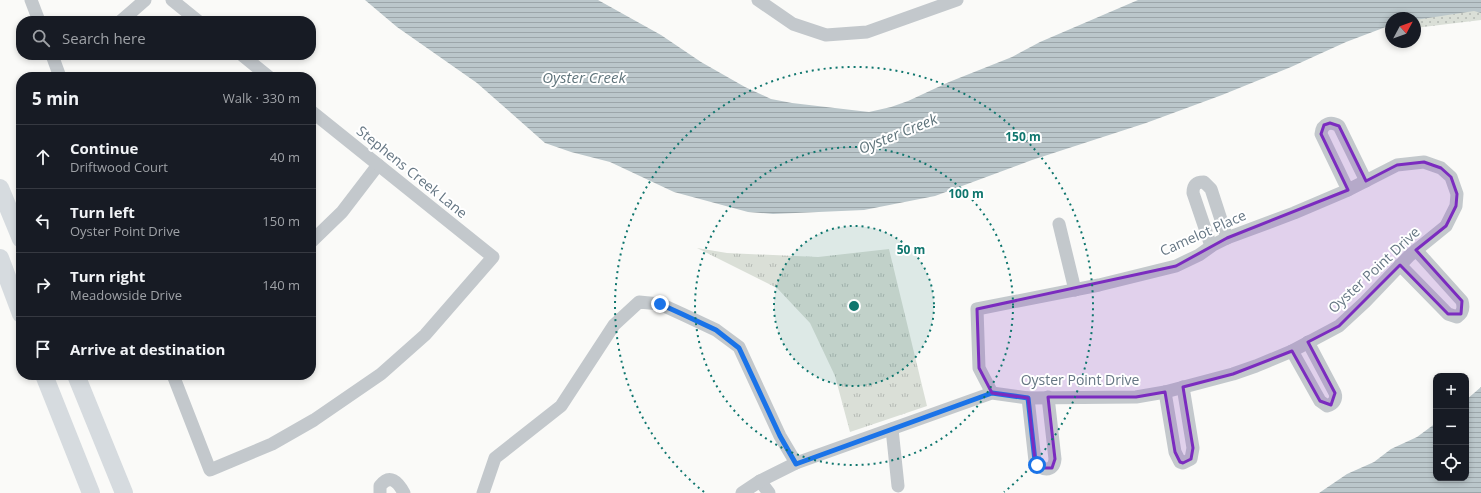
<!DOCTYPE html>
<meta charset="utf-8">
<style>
body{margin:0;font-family:"Open Sans",sans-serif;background:#20242c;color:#f1f3f6}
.controls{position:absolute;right:12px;bottom:12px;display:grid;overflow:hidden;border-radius:8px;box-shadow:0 2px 6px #0003}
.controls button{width:36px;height:36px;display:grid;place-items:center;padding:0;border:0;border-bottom:1px solid #363941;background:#171b24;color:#f1f3f6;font:20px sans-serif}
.compass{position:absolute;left:1385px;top:12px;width:36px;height:36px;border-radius:50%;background:#171b24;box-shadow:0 2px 6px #0003;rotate:49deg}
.stop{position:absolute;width:12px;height:12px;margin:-9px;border:3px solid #1a73e8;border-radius:50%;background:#fff}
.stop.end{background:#1a73e8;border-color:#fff;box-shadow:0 1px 4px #0008}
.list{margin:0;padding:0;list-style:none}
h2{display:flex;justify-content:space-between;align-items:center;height:52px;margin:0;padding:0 16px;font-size:17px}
h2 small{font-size:13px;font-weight:400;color:#9ea1a6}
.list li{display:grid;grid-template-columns:26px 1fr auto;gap:12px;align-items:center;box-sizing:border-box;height:64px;padding:0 16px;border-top:1px solid #363941}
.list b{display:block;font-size:15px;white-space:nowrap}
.list p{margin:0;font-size:13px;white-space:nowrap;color:#9ea1a6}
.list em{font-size:13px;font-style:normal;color:#9ea1a6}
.icon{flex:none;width:22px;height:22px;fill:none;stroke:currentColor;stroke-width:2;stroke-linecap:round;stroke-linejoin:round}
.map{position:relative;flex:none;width:1481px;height:493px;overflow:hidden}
.search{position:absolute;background:#171b24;box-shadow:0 2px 6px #0003;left:16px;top:16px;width:300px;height:44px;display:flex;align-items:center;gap:10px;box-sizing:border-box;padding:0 14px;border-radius:16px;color:#9ea1a6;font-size:15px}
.panel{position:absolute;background:#171b24;box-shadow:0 2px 6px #0003;left:16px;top:72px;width:300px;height:308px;border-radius:16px}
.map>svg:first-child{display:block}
</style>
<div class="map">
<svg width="1481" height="493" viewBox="0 0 1481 493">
<defs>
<pattern id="grass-dots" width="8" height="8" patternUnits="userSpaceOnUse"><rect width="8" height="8" fill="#dadfd7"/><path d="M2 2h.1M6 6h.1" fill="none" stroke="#b4b9b4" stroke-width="1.8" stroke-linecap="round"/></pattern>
<pattern id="park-tufts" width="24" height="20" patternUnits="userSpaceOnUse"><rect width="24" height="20" fill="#dadfd7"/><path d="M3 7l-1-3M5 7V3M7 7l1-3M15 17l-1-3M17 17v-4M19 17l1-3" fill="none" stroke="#b4b9b4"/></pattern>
<pattern id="water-rules" width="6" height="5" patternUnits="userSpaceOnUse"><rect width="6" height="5" fill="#bbc7cb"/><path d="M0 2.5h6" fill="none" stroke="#9ca6aa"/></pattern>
</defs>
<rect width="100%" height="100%" fill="#fafaf8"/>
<!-- grass -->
<path fill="url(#grass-dots)" d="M 1481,0 L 1481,20 L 1415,28 L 1415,18 L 1408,18 Z"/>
<!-- park -->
<path fill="url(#park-tufts)" d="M 697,248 L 727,253 L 818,257 L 889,249 L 927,406 L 850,432 L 835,376 L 810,323 L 777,288 Z"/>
<!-- water -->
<g fill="url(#water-rules)">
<path d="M 365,0 L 598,0 L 661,35 L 701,62 L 745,87 L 771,99 L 792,103 L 869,112 L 891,107 L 908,101 L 949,82 L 1012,57 L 1040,42 L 1138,0 L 1481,0 L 1481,13 L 1474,11 L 1415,20 L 1415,18 L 1391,18 L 1391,25 L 1346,42 L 1291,67 L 1222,95 L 1146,123 L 1032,160 L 935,196 L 864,210 L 773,214 L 748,212 L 674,192 L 610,162 L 571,152 L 545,143 L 477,83 L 397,27 Z"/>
<path d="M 1481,387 L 1481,493 L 1319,493 L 1347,474 L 1374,462 L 1391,449 L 1417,437 L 1436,423 L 1436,478 L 1466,478 L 1466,400 Z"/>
</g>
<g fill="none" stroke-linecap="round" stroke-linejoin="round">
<!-- street -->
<g stroke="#c3c8cc" stroke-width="13">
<path d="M 31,0 L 39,21"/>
<path d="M 172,0 L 198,21"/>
<path d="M 758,0 L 793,24 L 826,35 L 867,32 L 957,0"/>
<path d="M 121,21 L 145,0"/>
<path d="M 52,55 L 60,77"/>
<path d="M 242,55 L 269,77"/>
<path d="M 1348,190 L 1321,134 C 1322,123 1331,121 1339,126 L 1366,181"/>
<path d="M 1059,224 L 1075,290"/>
<path d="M 311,242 L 342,212 L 378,165"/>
<path d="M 1211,246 L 1193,193 C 1193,185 1196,182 1204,182 L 1211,189 L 1227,238"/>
<path d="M 1400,265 L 1448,314 L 1457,317 C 1463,313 1464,308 1462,301 L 1416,250"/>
<path d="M 1292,351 L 1320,401 L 1327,406 C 1334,404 1337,399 1335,393 L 1308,342"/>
<path d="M 173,375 L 210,470 L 272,444 L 314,420 L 381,374 L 425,335 L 493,257 L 311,111"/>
<path d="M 1165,392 L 1175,452 L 1180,462 L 1183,463 L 1191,459 L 1193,448 L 1183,387"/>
<path d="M 1028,398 L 1035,461 C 1040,471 1054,473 1055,459 L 1048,397"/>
<path d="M 892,429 L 898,486"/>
<path d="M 760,481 L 769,493"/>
<path d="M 380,493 L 380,486 C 390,473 398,482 404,493"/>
<path d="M 483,493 L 495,458 L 561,406 L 614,325 L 639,302 L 660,304 L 682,314 L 716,330 L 739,347 L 780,436 L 796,463"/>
<path d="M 742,493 L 760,481 L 796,463 L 992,393 L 1028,398 L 1136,397 L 1165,392 L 1233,374 L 1256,366 L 1292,351 L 1339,326 L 1365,302 L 1409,256 L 1446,226 L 1456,206 L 1457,194 L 1451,177 L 1441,168 L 1424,162 L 1397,165 L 1348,190 L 1294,213 L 1227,238 L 1213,245 L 1199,255 L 1176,266 L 1099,285 L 977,309 L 979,368 L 992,393"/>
</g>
<!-- secondary -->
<g stroke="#d6dbdf" stroke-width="18">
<path d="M 0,188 L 21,239"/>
<path d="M 0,258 L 21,314"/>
<path d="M 44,375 L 91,493"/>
<path d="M 76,375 L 124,493"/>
</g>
</g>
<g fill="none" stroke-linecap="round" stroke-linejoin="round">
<!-- route -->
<path stroke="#1a73e8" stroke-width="5" d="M 660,304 L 682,314 L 716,330 L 739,348 L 780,436 L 796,464 L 992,393 L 1028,398 L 1035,461 L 1037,465"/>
</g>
<!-- marked area -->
<path fill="#7b2cbf" fill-opacity="0.2" stroke="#7b2cbf" stroke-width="3" stroke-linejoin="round" d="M 1330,123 L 1339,126 L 1366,181 L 1397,165 L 1424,162 L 1441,168 L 1451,177 L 1457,194 L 1456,206 L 1446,226 L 1416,250 L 1462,301 L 1461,314 L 1448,314 L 1400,265 L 1339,326 L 1308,342 L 1335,393 L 1331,405 L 1320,401 L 1292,351 L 1233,374 L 1183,387 L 1193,448 L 1191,459 L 1183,463 L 1180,462 L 1175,452 L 1165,392 L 1136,397 L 1048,397 L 1055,459 L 1052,468 L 1041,468 L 1035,461 L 1028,398 L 992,393 L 979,368 L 977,309 L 1176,266 L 1227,238 L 1348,190 L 1321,134 L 1324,125 Z"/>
<!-- distance rings -->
<circle cx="854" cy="306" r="80" fill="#0f766e" fill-opacity=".12"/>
<g fill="none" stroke="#0f766e" stroke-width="2" stroke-dasharray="2 4">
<circle cx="854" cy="306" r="80"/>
<circle cx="854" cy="306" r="159"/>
<path d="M704 492A239 239 0 1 1 1004 492"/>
</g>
<g text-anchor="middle" stroke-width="4" stroke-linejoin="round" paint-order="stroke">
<!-- street labels -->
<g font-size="14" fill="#657683" stroke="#fff">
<text transform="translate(412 172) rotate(39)" y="5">Stephens Creek Lane</text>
<text transform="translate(1203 233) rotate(-24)" y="5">Camelot Place</text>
<text transform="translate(1374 270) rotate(-43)" y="5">Oyster Point Drive</text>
<text x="1080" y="385">Oyster Point Drive</text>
</g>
<!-- water labels -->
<g font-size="15" font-style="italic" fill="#60757c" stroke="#fff">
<text x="584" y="83">Oyster Creek</text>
<text transform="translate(898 134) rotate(-22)" y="5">Oyster Creek</text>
</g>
</g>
<circle cx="854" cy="306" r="6" fill="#0f766e" stroke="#fff" stroke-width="2"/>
<g font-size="12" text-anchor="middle" font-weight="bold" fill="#0f766e" stroke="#fff" stroke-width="4" stroke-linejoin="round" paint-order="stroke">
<text x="1023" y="141">150 m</text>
<text x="966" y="198">100 m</text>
<text x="911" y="254">50 m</text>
</g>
</svg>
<div class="controls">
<button>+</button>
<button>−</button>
<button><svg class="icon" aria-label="locate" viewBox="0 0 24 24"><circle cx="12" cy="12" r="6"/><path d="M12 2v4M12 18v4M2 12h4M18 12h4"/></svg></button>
</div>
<svg class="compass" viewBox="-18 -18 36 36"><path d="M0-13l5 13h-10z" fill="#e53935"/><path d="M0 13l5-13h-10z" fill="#9ea1a6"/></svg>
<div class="stop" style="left:1037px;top:465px"></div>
<div class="stop end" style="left:660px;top:304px"></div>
<div class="search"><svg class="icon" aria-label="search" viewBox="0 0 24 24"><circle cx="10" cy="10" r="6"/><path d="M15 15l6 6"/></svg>Search here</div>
<section class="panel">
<h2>5 min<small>Walk · 330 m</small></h2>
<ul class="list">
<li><svg class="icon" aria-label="ahead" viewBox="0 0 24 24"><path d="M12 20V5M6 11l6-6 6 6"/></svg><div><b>Continue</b><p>Driftwood Court</p></div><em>40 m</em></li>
<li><svg class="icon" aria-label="left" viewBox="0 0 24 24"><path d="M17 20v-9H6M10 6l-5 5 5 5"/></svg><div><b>Turn left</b><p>Oyster Point Drive</p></div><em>150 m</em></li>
<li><svg class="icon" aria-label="right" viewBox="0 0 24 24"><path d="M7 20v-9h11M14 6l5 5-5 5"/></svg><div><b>Turn right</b><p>Meadowside Drive</p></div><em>140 m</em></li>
<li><svg class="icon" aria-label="arrive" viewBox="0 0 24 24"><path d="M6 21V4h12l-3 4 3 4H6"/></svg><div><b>Arrive at destination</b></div></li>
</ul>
</section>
</div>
